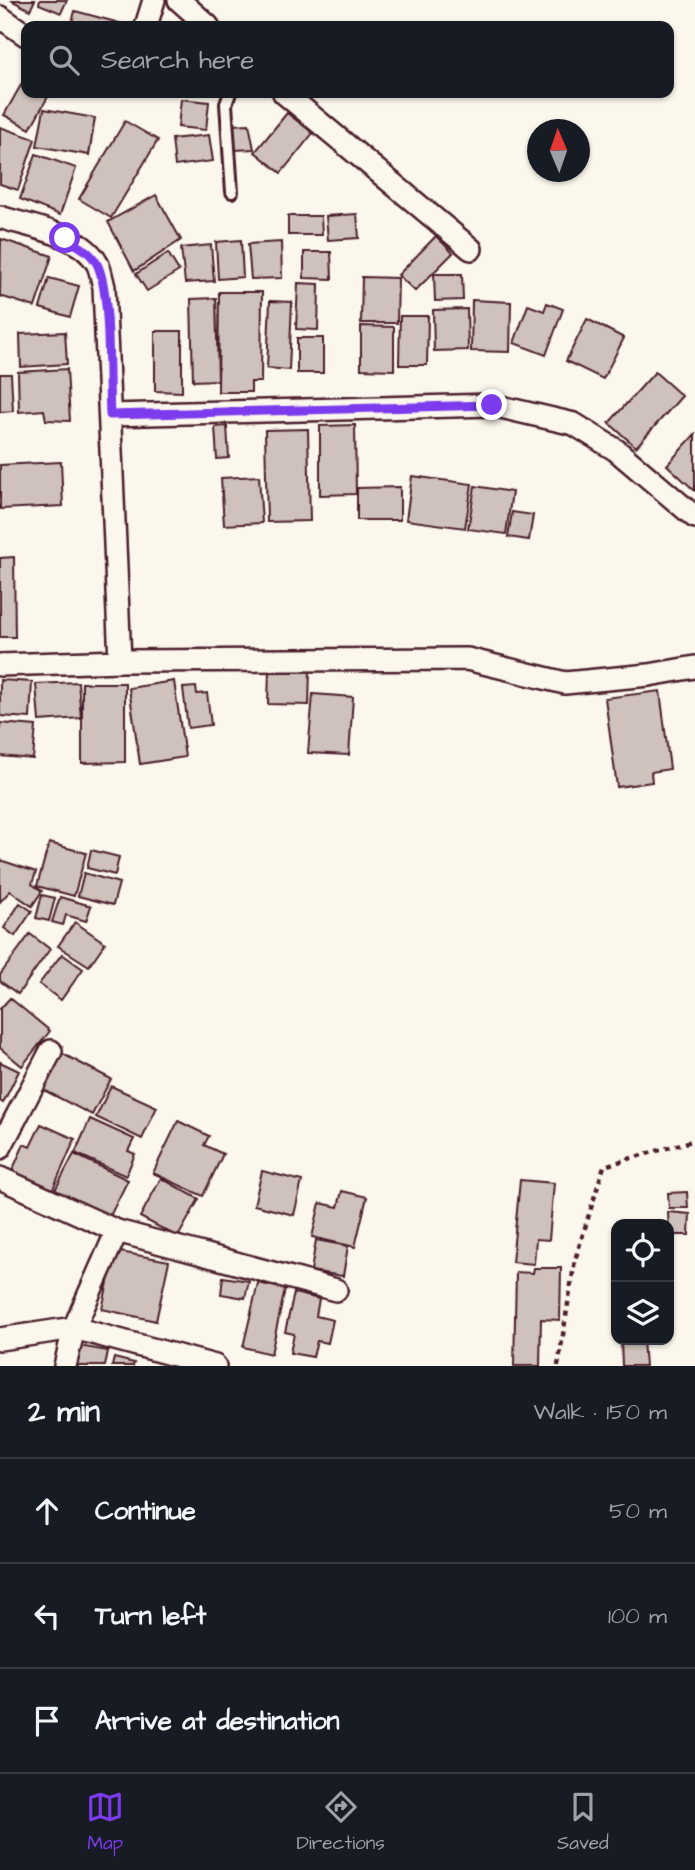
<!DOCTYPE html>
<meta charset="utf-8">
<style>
body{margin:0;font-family:"Architects Daughter",sans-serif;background:#242831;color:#f1f3f6}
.controls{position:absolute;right:21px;bottom:21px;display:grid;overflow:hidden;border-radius:14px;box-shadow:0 2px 5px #0004}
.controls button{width:63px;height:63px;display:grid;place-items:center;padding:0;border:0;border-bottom:2px solid #363941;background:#171b24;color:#f1f3f6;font:35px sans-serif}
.compass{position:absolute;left:527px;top:119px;width:63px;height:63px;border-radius:50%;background:#171b24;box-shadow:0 2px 5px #0004;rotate:358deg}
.stop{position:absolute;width:21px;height:21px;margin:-16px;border:5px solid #7c3aed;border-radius:50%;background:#fff}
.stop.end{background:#7c3aed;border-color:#fff;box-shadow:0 2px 7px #0008}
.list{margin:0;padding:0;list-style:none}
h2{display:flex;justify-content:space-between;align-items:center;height:91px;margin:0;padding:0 28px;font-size:30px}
h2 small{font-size:23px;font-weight:400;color:#9ea1a6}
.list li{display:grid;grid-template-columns:46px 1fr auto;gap:21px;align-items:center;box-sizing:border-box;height:105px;padding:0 28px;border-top:2px solid #363941}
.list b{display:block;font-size:26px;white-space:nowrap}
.list em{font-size:23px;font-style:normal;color:#9ea1a6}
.icon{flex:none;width:38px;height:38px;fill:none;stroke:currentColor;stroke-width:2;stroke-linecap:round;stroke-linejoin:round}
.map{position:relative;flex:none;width:695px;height:1366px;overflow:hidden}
.search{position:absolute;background:#171b24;box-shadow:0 2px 5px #0004;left:21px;right:21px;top:21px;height:77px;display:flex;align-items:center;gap:18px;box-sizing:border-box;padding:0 24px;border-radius:14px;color:#9ea1a6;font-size:26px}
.sheet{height:406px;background:#171b24}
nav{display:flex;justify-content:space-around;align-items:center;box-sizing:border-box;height:98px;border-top:2px solid #363941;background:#171b24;font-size:19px;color:#9ea1a6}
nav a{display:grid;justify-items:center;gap:4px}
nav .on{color:#7c3aed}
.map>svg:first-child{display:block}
</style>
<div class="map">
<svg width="695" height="1366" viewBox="0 0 695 1366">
<rect width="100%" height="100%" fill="#fbf7ec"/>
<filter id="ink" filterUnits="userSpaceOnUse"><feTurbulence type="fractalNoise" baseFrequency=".0143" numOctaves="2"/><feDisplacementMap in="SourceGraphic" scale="14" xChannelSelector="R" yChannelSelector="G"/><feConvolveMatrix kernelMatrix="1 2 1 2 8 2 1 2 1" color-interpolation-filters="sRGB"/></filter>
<g filter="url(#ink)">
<!-- building -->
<g fill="#cfc2bc" stroke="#4a1f2b" stroke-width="2">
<path d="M 11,0 L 35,0 L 30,10 Z"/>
<path d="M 40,0 L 67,0 L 61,13 L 39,4 Z"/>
<path d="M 75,11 L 127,25 L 126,26 L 71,26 Z"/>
<path d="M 26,76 L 26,93 L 50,93 L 30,129 L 4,115 Z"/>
<path d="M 181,99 L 209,102 L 206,130 L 178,127 Z"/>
<path d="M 44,109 L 95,118 L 89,155 L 37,146 Z"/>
<path d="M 287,113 L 313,133 L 281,173 L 255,152 Z"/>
<path d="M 125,121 L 158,140 L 111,218 L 79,199 Z"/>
<path d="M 249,124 L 254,149 L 235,150 L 233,125 Z"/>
<path d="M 0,127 L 35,139 L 18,190 L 0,184 Z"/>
<path d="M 209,135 L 213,161 L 175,166 L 172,139 Z"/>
<path d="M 36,154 L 76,168 L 60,215 L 20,199 Z"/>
<path d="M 156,195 L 181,240 L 134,271 L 108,222 Z"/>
<path d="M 357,214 L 359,238 L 328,240 L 326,216 Z"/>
<path d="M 288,216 L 321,216 L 322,235 L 288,235 Z"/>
<path d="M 436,236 L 453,253 L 415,291 L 398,275 Z"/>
<path d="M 1,239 L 52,256 L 35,307 L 0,296 Z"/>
<path d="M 241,240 L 243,277 L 218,279 L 216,242 Z"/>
<path d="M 281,242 L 282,278 L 251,279 L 248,244 Z"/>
<path d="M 211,245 L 214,281 L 185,283 L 181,248 Z"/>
<path d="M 304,252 L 331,252 L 332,279 L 304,278 Z"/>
<path d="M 168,253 L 179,271 L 147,291 L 136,274 Z"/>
<path d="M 434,274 L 462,274 L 463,300 L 435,301 Z"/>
<path d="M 362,277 L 398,278 L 397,323 L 361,323 Z"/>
<path d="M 49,278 L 79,286 L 70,317 L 40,308 Z"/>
<path d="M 298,283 L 319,284 L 318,330 L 296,329 Z"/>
<path d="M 219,292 L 262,292 L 261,382 L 251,382 L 251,392 L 218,392 Z"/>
<path d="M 216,298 L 218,380 L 193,381 L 191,299 Z"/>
<path d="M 472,300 L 511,302 L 510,352 L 471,351 Z"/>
<path d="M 270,301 L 292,302 L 289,370 L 267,368 Z"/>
<path d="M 547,303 L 563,309 L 546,355 L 514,343 L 528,305 L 544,311 Z"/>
<path d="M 467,309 L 468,350 L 434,351 L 433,310 Z"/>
<path d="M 400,316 L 428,316 L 427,365 L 399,365 Z"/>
<path d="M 587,319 L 624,338 L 603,379 L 566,361 Z"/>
<path d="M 361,326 L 394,327 L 394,370 L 361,369 Z"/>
<path d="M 155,331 L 182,331 L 182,392 L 155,391 Z"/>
<path d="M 65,332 L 67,364 L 21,367 L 20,334 Z"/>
<rect x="297" y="338" width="26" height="35"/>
<path d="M 67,369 L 70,421 L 46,420 L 44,410 L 19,412 L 18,372 Z"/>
<path d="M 655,372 L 682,396 L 636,447 L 609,423 Z"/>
<path d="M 0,374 L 11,374 L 13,411 L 0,412 Z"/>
<path d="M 355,425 L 356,494 L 320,495 L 320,426 Z"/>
<path d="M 227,426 L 229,458 L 217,459 L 215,427 Z"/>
<path d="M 308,429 L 310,521 L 267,522 L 265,430 Z"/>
<path d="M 695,434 L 695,491 L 667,465 Z"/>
<path d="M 61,462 L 63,506 L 0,509 L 0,465 Z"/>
<path d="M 259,476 L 262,523 L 224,525 L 221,478 Z"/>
<path d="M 412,476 L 472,484 L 465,528 L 406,520 Z"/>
<path d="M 475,486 L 512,492 L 506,534 L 468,529 Z"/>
<path d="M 400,487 L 400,520 L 357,520 L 357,488 Z"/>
<path d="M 512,512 L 533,515 L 529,540 L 508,537 Z"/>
<path d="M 14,557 L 15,637 L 0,637 L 0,558 Z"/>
<path d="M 269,670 L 310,670 L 309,705 L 268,704 Z"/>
<path d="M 0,680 L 32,682 L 30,718 L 0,716 Z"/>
<path d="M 174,681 L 185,757 L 140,764 L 129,688 Z"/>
<path d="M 78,682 L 81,718 L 39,721 L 36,684 Z"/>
<path d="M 82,683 L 125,683 L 125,762 L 82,763 Z"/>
<path d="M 196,687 L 197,694 L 207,693 L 211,725 L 188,728 L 183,688 Z"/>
<path d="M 660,691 L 670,769 L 651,772 L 652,782 L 617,787 L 605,698 Z"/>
<path d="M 313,694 L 353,697 L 349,755 L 308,753 Z"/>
<path d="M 0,723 L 36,726 L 33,759 L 0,756 Z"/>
<path d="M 49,843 L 86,853 L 74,896 L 37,886 Z"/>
<path d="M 91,850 L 119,857 L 115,875 L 87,868 Z"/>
<path d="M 0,860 L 36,872 L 32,884 L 42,891 L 32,906 L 10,891 L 0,902 Z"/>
<path d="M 84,873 L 119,883 L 113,905 L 78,896 Z"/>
<path d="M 42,895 L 55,898 L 49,921 L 36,918 Z"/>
<path d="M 60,897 L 91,906 L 86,921 L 66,915 L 63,925 L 52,922 Z"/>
<path d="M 20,903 L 32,911 L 15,936 L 4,928 Z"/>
<path d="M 75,922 L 105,943 L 89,966 L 58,946 Z"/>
<path d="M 30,934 L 50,949 L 18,994 L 0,981 L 0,975 Z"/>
<path d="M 62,954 L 83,969 L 61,1000 L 39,984 Z"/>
<path d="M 10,998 L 50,1031 L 22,1066 L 0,1048 L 0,1009 Z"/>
<path d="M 59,1052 L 111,1079 L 92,1115 L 40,1088 Z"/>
<path d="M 0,1062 L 19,1071 L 3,1103 L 0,1101 Z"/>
<path d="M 111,1086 L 157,1107 L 142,1139 L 96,1117 Z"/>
<path d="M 90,1119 L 134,1139 L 128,1151 L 135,1154 L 126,1176 L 75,1153 Z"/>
<path d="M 178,1121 L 209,1136 L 204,1145 L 223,1154 L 203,1196 L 153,1173 Z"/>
<path d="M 41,1124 L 75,1139 L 53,1189 L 12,1171 L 24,1144 L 30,1147 Z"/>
<path d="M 74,1154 L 128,1180 L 110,1216 L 55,1190 Z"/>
<path d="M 262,1171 L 302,1181 L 294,1215 L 254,1205 Z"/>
<path d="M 161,1178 L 199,1199 L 178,1237 L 140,1217 Z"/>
<path d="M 520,1180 L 554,1183 L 549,1240 L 536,1239 L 534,1264 L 512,1262 Z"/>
<path d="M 342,1191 L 367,1197 L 355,1247 L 312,1237 L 320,1203 L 338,1207 Z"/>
<path d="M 687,1192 L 688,1208 L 669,1208 L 668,1193 Z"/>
<path d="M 668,1212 L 690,1214 L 689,1235 L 669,1235 Z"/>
<path d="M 316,1240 L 348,1246 L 343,1276 L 311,1271 Z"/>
<path d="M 115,1251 L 169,1261 L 156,1321 L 102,1309 Z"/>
<path d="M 534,1268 L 561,1268 L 560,1320 L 541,1319 L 540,1366 L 514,1366 L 516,1272 L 533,1273 Z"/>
<path d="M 223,1277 L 249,1281 L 245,1298 L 221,1294 Z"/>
<path d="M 258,1283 L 285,1289 L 271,1354 L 243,1347 Z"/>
<path d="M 294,1293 L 319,1299 L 316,1316 L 333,1320 L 328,1343 L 317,1341 L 313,1357 L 290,1353 L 294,1334 L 285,1332 Z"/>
<path d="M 621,1340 L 643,1340 L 645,1366 L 622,1366 Z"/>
<path d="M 73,1345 L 108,1351 L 105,1366 L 70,1366 Z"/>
<path d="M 114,1358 L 134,1363 L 133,1366 L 112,1366 Z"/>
</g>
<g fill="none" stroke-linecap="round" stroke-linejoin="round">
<!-- lane casing -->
<g stroke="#4a1f2b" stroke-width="16">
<path id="lane" d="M 230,93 L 226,104 L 232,192"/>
</g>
<!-- street casing -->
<g stroke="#4a1f2b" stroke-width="26">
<g id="street">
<path d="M 179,0 L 208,26"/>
<path d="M 0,17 L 26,35"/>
<path d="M 146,26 L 154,0"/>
<path d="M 284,93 L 471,249"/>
<path d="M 0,217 C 30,227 83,234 98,265 C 101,272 102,280 104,287 L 120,661"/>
<path d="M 110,415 L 492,405 L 574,424 L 616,450 L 695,517"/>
<path d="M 0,665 L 120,661 L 467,659 L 565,683 L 649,675 L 695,667"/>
<path d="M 0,1148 L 51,1051"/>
<path d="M 0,1178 L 117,1231 L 336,1290"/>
<path d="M 0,1339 L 74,1328 L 215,1366"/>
<path d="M 65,1366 L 74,1328 L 117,1231"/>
</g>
</g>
<!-- path -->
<path stroke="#4a1f2b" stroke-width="4.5" stroke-dasharray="5 5" stroke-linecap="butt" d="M 558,1366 L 575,1260 L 604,1166 L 695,1140"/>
<!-- lane -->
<use href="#lane" stroke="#fbf7ec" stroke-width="10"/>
<!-- street -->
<use href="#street" stroke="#fbf7ec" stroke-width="21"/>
</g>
</g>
<g fill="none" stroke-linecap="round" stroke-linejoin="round" filter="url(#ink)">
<!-- route -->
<path stroke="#7c3aed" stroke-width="9" d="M 65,238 C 78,245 92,252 98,266 C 111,296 108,379 110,415 L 492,405"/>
</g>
</svg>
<div class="controls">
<button><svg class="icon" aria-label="locate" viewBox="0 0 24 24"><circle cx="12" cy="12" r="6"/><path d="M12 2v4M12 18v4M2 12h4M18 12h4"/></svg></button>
<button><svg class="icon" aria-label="layers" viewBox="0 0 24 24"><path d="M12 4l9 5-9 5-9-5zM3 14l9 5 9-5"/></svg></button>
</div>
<svg class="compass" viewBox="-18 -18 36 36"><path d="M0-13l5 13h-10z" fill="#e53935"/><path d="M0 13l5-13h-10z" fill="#9ea1a6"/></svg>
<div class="stop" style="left:65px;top:238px"></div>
<div class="stop end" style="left:492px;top:405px"></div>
<div class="search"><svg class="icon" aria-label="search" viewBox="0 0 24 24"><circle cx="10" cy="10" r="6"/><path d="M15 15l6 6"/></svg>Search here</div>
</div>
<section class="sheet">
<h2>2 min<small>Walk · 150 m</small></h2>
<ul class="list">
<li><svg class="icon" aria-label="ahead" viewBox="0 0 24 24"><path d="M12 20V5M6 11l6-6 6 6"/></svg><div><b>Continue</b></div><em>50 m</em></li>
<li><svg class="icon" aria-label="left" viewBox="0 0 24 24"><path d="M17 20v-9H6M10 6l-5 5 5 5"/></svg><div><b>Turn left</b></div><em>100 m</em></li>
<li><svg class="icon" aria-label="arrive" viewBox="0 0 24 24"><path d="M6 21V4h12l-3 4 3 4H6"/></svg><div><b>Arrive at destination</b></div></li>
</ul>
</section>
<nav>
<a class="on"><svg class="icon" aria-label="map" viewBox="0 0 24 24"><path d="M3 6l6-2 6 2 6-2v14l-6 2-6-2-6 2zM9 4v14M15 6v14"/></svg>Map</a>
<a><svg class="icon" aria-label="directions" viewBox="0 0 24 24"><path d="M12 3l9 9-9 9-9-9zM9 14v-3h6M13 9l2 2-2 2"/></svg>Directions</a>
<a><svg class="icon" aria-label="saved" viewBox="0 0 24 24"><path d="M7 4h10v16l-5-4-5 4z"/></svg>Saved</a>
</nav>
